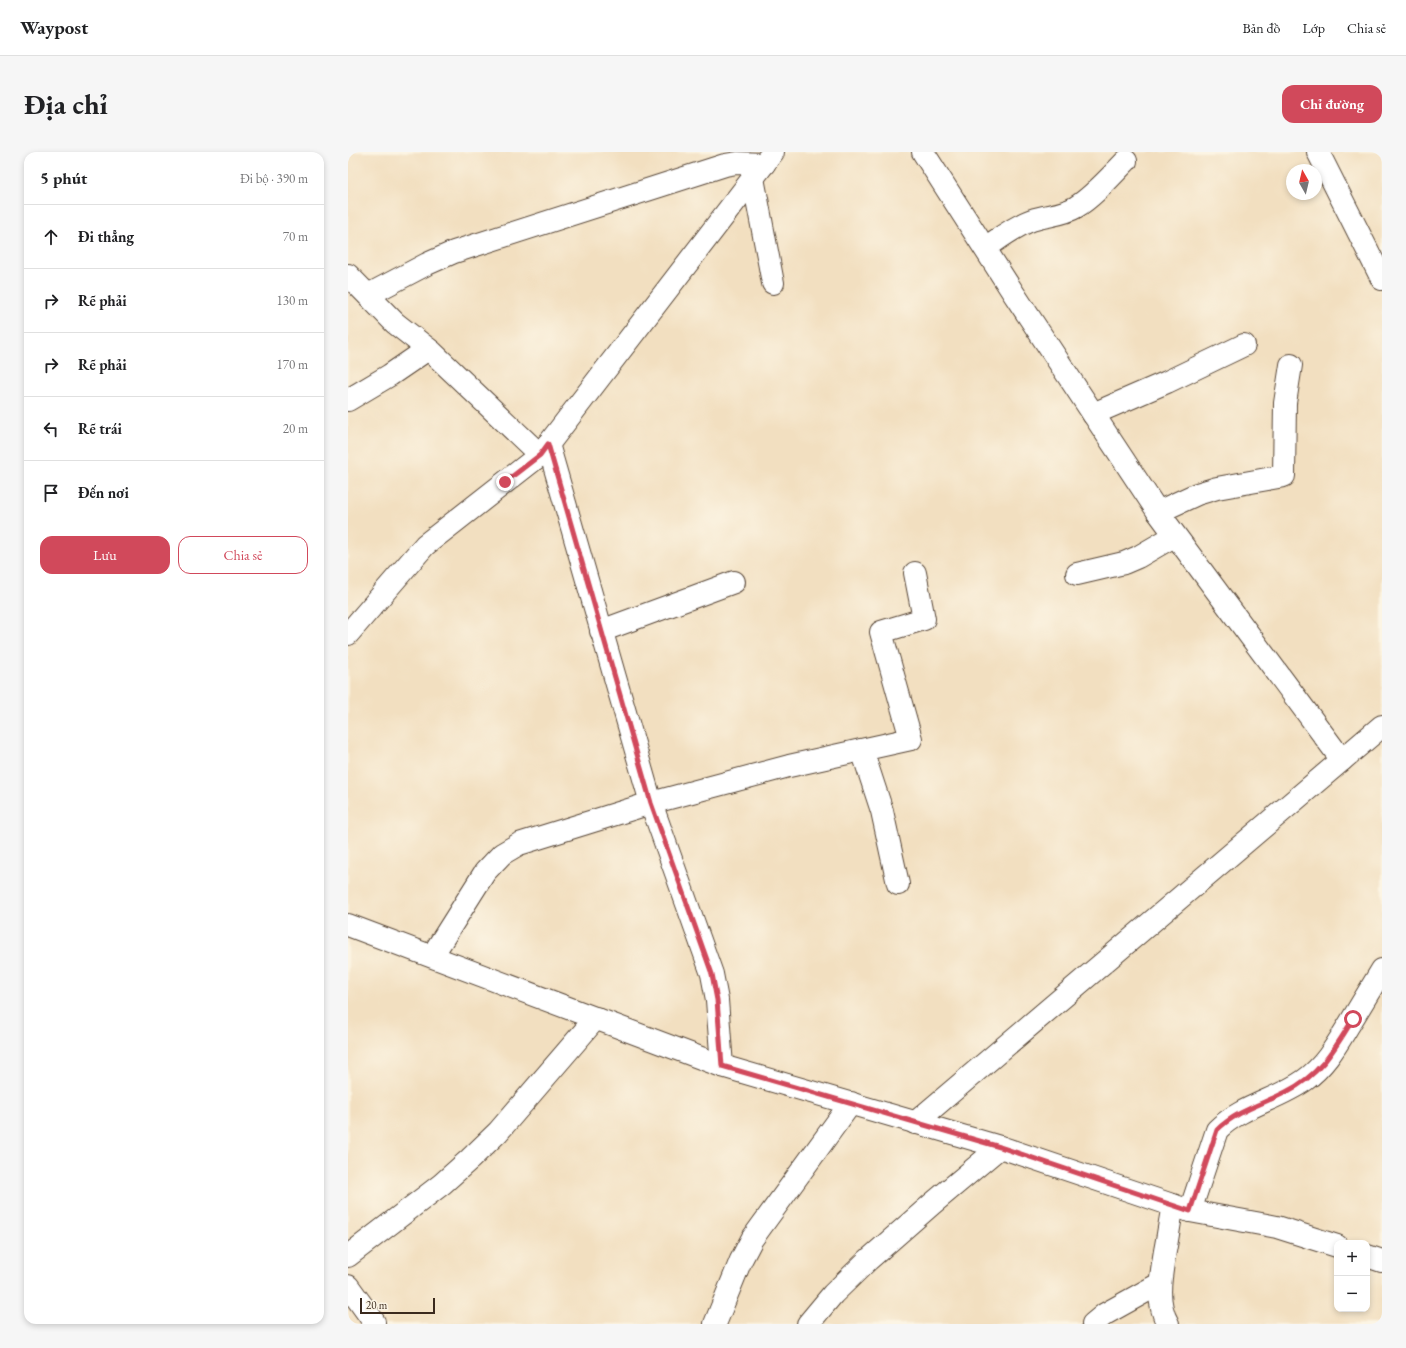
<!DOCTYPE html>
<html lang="vi">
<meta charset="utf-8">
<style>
body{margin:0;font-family:"EB Garamond",serif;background:#f6f6f6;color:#202124}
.controls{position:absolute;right:12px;bottom:12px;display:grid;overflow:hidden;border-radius:8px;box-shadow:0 2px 6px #0003}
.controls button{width:36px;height:36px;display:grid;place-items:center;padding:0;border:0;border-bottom:1px solid #e0e0e0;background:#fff;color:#202124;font:20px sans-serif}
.compass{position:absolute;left:938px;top:12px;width:36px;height:36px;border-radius:50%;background:#fff;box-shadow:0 2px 6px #0003;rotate:352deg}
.scale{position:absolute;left:12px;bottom:10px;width:75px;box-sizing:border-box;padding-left:4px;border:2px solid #3b2a1e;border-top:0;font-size:11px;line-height:14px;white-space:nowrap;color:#3b2a1e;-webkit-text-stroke:3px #fcf5e5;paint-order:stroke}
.stop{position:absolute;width:12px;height:12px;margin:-9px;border:3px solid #d1495b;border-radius:50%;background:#fff}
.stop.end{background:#d1495b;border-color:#fff;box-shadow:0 1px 4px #0008}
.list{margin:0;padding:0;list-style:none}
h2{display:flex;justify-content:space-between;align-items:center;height:52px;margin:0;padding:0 16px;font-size:17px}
h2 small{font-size:13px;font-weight:400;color:#757577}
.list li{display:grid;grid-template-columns:26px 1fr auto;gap:12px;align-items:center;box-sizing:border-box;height:64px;padding:0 16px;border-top:1px solid #e0e0e0}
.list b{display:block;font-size:15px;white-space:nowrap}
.list em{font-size:13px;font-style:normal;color:#757577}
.actions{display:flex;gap:8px;padding:12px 16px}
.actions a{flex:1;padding:9px 0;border:1px solid #d1495b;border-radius:12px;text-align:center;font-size:14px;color:#d1495b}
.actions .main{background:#d1495b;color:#fff}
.icon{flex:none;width:22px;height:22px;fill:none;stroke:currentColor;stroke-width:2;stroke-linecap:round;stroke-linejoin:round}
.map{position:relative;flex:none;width:1034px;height:1172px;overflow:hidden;border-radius:12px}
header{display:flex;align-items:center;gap:24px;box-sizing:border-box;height:56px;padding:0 20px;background:#fff;border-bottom:1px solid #e0e0e0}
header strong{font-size:19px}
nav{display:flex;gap:22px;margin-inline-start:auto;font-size:14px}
.intro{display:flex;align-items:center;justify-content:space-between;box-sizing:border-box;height:96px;padding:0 24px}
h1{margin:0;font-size:28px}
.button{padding:10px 18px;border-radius:12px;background:#d1495b;color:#fff;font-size:14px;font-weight:700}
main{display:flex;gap:24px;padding:0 24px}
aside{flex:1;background:#fff;border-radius:12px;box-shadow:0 2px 6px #0003}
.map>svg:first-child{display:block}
</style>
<header>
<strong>Waypost</strong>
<nav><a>Bản đồ</a><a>Lớp</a><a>Chia sẻ</a></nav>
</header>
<div class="intro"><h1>Địa chỉ</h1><a class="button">Chỉ đường</a></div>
<main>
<aside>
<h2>5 phút<small>Đi bộ · 390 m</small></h2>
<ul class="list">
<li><svg class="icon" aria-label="ahead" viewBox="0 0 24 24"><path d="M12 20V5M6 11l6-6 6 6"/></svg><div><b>Đi thẳng</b></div><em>70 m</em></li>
<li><svg class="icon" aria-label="right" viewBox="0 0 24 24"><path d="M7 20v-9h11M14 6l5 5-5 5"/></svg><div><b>Rẽ phải</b></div><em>130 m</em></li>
<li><svg class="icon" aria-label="right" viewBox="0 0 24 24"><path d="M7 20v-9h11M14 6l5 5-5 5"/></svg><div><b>Rẽ phải</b></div><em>170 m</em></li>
<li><svg class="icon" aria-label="left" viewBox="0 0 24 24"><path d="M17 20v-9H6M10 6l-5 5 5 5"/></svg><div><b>Rẽ trái</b></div><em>20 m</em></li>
<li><svg class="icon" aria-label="arrive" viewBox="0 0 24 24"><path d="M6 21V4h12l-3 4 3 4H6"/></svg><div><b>Đến nơi</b></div></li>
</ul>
<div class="actions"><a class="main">Lưu</a><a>Chia sẻ</a></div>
</aside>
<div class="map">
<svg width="1034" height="1172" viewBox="0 0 1034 1172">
<rect width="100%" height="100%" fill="#fcf5e5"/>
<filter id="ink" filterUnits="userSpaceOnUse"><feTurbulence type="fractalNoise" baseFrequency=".025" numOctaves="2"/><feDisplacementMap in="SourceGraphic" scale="8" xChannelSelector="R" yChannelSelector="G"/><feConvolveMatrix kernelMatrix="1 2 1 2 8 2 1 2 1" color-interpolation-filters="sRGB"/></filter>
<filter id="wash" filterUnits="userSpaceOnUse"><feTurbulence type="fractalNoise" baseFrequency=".012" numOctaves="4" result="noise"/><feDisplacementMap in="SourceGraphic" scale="16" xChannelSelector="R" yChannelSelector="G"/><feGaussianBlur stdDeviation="0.9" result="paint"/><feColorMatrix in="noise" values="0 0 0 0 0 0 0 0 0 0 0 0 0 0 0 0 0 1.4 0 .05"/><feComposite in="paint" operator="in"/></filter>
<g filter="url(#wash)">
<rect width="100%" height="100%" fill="#f2dfc0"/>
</g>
<g filter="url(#ink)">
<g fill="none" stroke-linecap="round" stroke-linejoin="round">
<!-- minor casing -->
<g stroke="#564536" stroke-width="24">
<g id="minor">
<path d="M 575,0 L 666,142 L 810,360 L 994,608"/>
<path d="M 970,0 L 1034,127"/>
<path d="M 405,26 L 425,131"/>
<path d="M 637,96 C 652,86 667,74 684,68 C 699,63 715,63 728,55 C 745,45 764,23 778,9"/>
<path d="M 0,123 L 47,171 L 84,200 L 192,303"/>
<path d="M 20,143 L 79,112 L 106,100 L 377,13 L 389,11 L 416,12"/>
<path d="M 0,248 L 42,223 L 80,197"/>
<path d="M 745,262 L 819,230 L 896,193"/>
<path d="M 200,292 L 303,651 L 364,822 L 369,848 L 374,914"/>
<path d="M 810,360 L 849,342 L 869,336 L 936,324 L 937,251 L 943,213"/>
<path d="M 729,422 L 776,411 L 790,405 L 826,384"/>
<path d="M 253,479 L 386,430"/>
<path d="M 0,482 L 77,393 L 192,303 L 425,0"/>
<path d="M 514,598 L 534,659 L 550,732"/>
<path d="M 0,773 L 374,914 L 652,995 L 842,1059 L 929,1075 L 989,1094"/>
<path d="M 84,804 L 137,720 L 154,702 L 171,692 L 303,651 L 441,614 L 563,587 L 533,480 L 576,467 L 567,421"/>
<path d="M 567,971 L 1034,574"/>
<path d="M 842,1059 L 869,978 C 893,954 929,948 957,928 C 978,913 989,892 1002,871 C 1013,853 1023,836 1034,818"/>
<path d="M 0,1104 L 94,1032 L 122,1007 L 150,980 L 248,866"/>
<path d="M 1019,1104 L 1034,1109"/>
<path d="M 0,1134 L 26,1170"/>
<path d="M 367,1172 L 393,1108 L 404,1087 L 503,951"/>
<path d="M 460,1172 L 485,1142 L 520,1108 L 584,1052 L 652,995"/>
<path d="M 745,1172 L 757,1162 L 811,1132"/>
<path d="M 820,1172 C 807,1149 813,1124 817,1099 C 820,1084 822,1068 825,1053"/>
</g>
</g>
<!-- minor -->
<use href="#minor" stroke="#fff" stroke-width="22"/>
</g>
</g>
<g fill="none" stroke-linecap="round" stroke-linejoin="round" filter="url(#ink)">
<!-- route -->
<path stroke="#d1495b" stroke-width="5" d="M 157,330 L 192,303 L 200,292 L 303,651 L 364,822 L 369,848 L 374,914 L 652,995 L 842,1059 L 869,978 C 888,959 915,952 938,940 C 972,923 986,898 1005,867"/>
</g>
</svg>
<div class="controls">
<button>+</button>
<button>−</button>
</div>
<svg class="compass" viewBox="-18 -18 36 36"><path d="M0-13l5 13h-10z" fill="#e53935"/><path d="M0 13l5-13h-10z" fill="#757577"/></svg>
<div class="scale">20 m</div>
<div class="stop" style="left:1005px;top:867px"></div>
<div class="stop end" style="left:157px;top:330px"></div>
</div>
</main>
